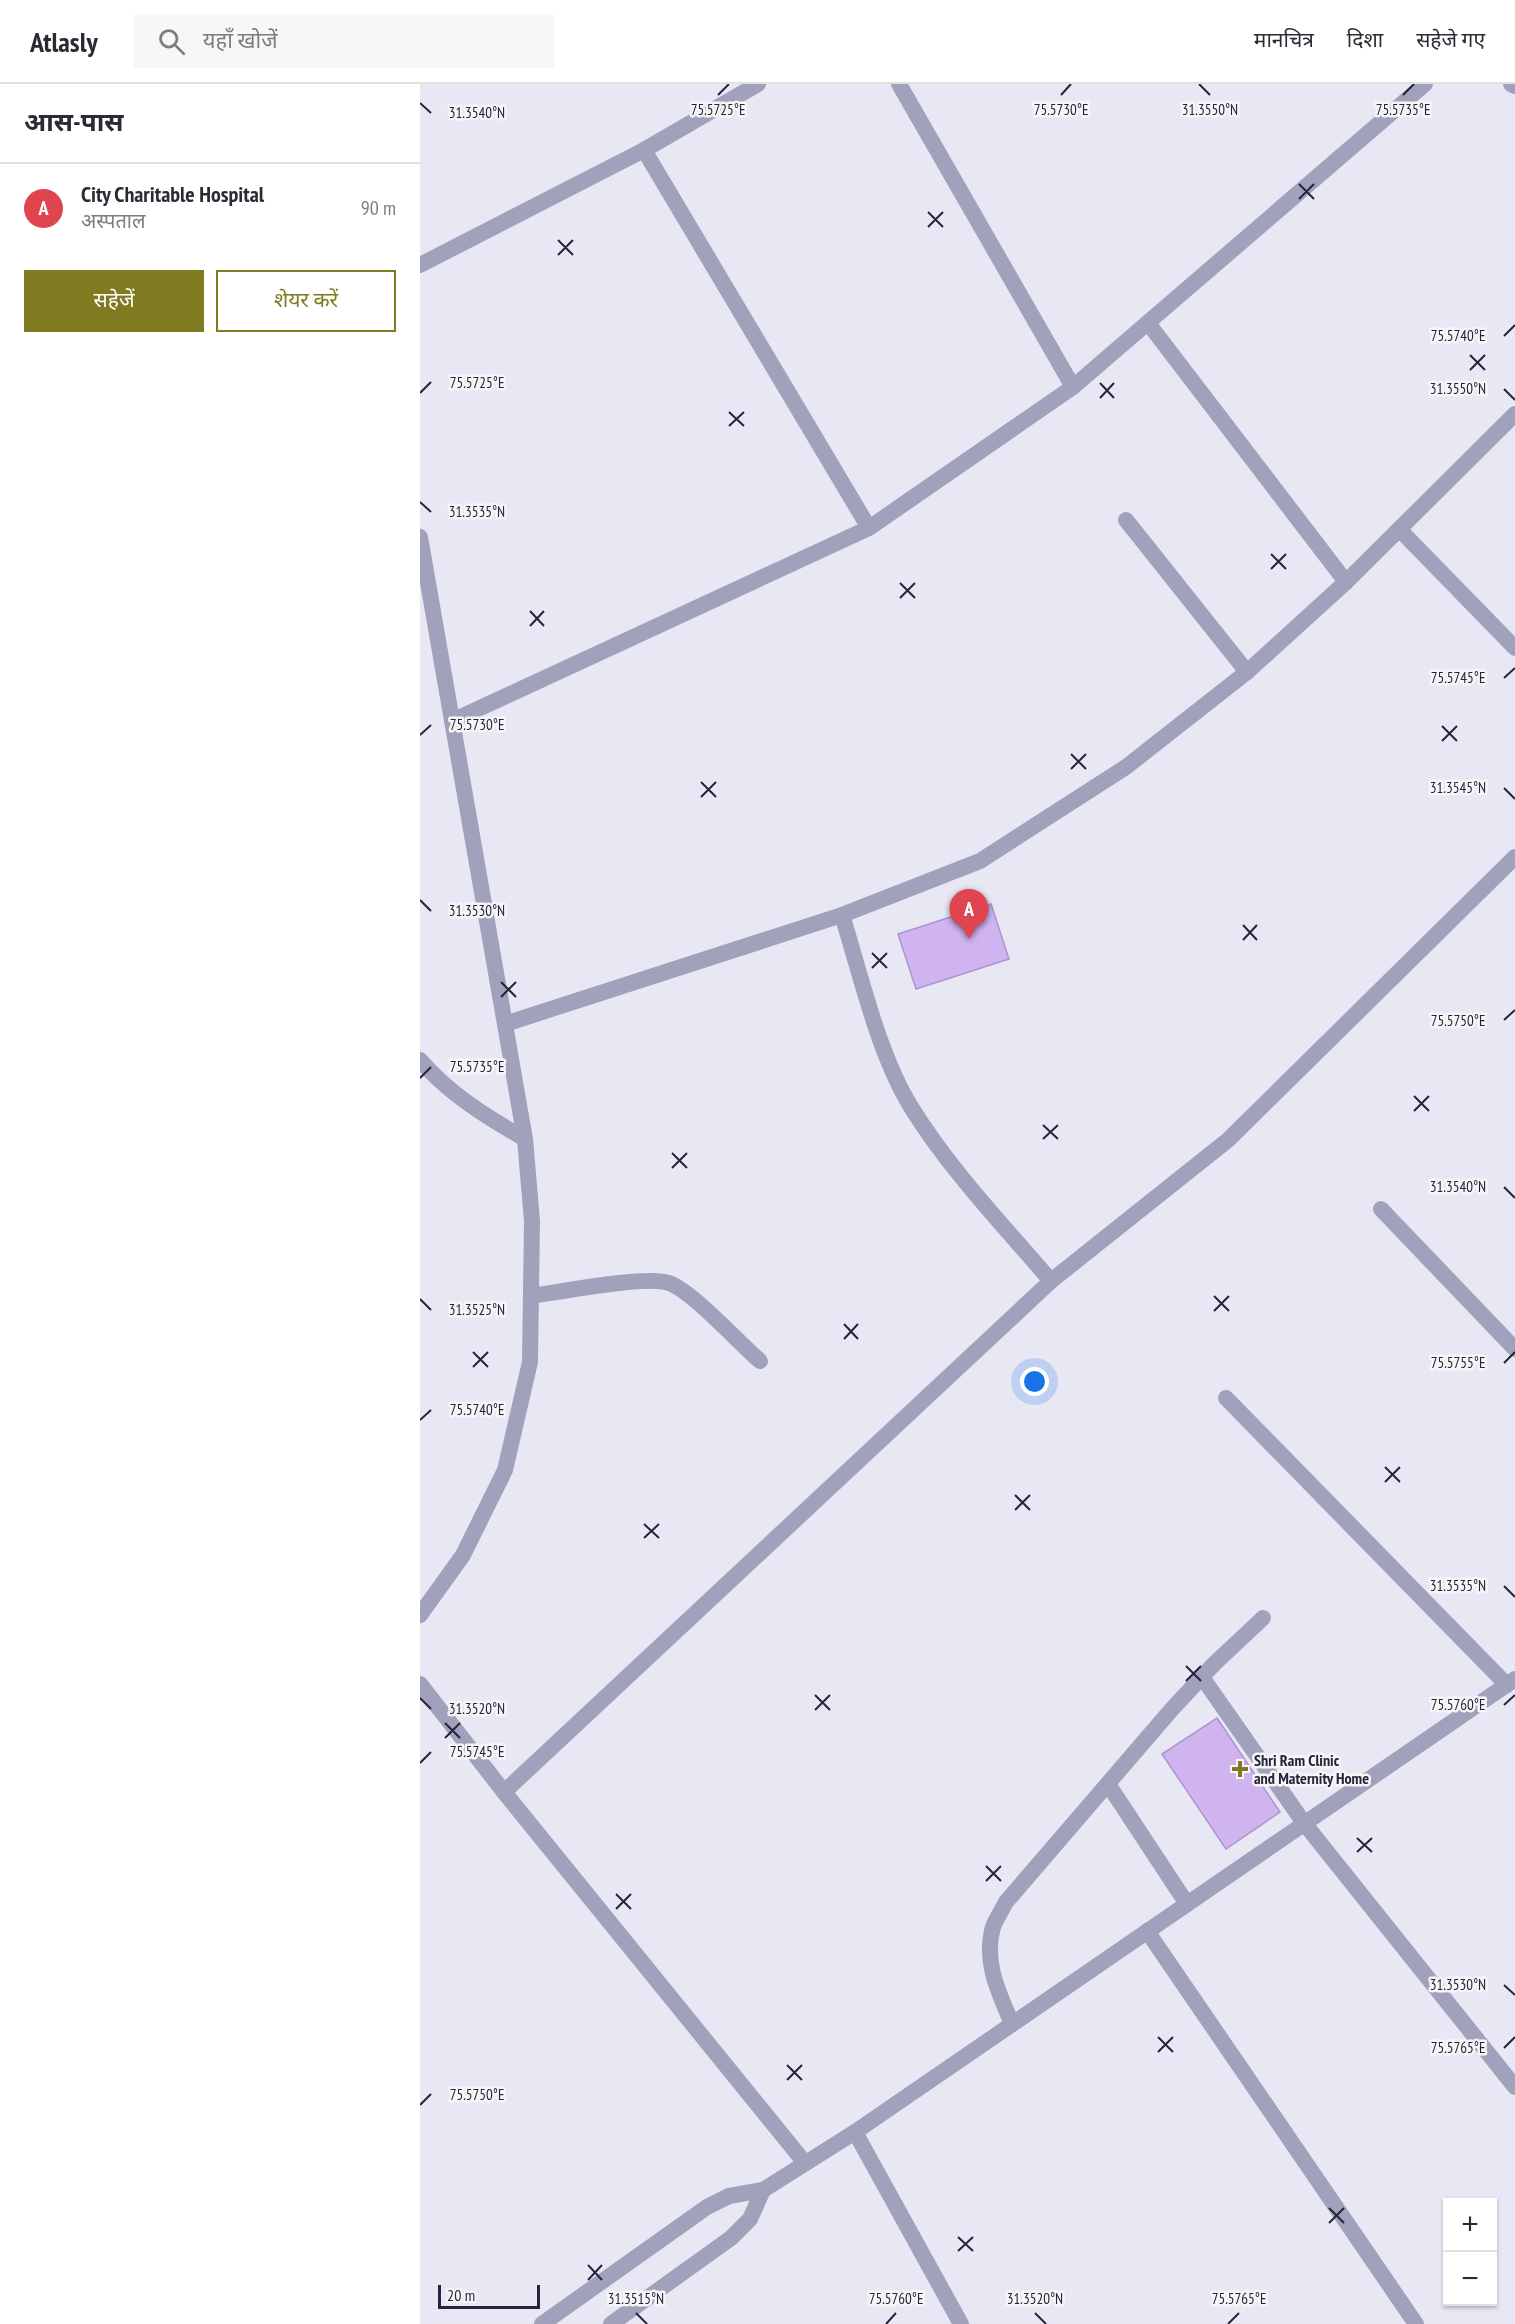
<!DOCTYPE html>
<html lang="hi">
<meta charset="utf-8">
<style>
body{margin:0;font-family:"PT Sans Narrow","Noto Sans Devanagari",sans-serif;background:#f7f7f7;color:#2b2b33}
.controls{position:absolute;right:18px;bottom:18px;display:grid;overflow:hidden;border-radius:0px;box-shadow:0 2px 4px #0004}
.controls button{width:54px;height:54px;display:grid;place-items:center;padding:0;border:0;border-bottom:2px solid #e1e1e2;background:#fff;color:#2b2b33;font:30px sans-serif}
.scale{position:absolute;left:18px;bottom:15px;width:102px;box-sizing:border-box;padding-left:6px;border:3px solid #25243c;border-top:0;font-size:16px;line-height:21px;white-space:nowrap;color:#25243c;-webkit-text-stroke:4px #f6f6f6;paint-order:stroke}
.you{position:absolute;left:615px;top:1298px;width:21px;height:21px;margin:-15px;border:4px solid #fff;border-radius:50%;background:#1a73e8;box-shadow:0 0 0 9px #1a73e833}
.badge{display:grid;place-items:center;width:39px;height:39px;border-radius:50%;background:#807a20;color:#fff;font-size:20px;font-weight:700}
.pin{position:absolute;translate:-50% -50px;filter:drop-shadow(0 2px 3px #0008)}
.pin::after{content:'';position:absolute;top:32px;width:21px;height:18px;background:inherit;clip-path:polygon(0 0,100% 0,50% 100%)}
.list{margin:0;padding:0;list-style:none}
h2{display:flex;justify-content:space-between;align-items:center;height:78px;margin:0;padding:0 24px;font-size:26px}
h2 small{font-size:20px;font-weight:400;color:#7c7c81}
.list li{display:grid;grid-template-columns:39px 1fr auto;gap:18px;align-items:center;box-sizing:border-box;height:90px;padding:0 24px;border-top:2px solid #e1e1e2}
.list b{display:block;font-size:22px;white-space:nowrap}
.list p{margin:0;font-size:20px;white-space:nowrap;color:#7c7c81}
.list em{font-size:20px;font-style:normal;color:#7c7c81}
.actions{display:flex;gap:12px;padding:18px 24px}
.actions a{flex:1;padding:14px 0;border:2px solid #807a20;border-radius:0px;text-align:center;font-size:21px;color:#807a20}
.actions .main{background:#807a20;color:#fff}
.icon{flex:none;width:33px;height:33px;fill:none;stroke:currentColor;stroke-width:2;stroke-linecap:round;stroke-linejoin:round}
.map{position:relative;flex:none;width:1095px;height:2240px;overflow:hidden}
header{display:flex;align-items:center;gap:36px;box-sizing:border-box;height:84px;padding:0 30px;background:#fff;border-bottom:2px solid #e1e1e2}
header strong{font-size:28px}
nav{display:flex;gap:33px;margin-inline-start:auto;font-size:21px}
.search{width:420px;height:54px;background:#f7f7f7;display:flex;align-items:center;gap:15px;box-sizing:border-box;padding:0 21px;border-radius:0px;color:#7c7c81;font-size:22px}
main{display:flex}
aside{flex:1;background:#fff}
.map>svg:first-child{display:block}
</style>
<header>
<strong>Atlasly</strong>
<div class="search"><svg class="icon" aria-label="search" viewBox="0 0 24 24"><circle cx="10" cy="10" r="6"/><path d="M15 15l6 6"/></svg>यहाँ खोजें</div>
<nav><a>मानचित्र</a><a>दिशा</a><a>सहेजे गए</a></nav>
</header>
<main>
<aside>
<h2>आस-पास<small></small></h2>
<ul class="list">
<li><span class="badge" style="background:#e0444e">A</span><div><b>City Charitable Hospital</b><p>अस्पताल</p></div><em>90 m</em></li>
</ul>
<div class="actions"><a class="main">सहेजें</a><a>शेयर करें</a></div>
</aside>
<div class="map">
<svg width="1095" height="2240" viewBox="0 0 1095 2240">
<rect width="100%" height="100%" fill="#e8e8f5"/>
<!-- building -->
<g fill="#d0b4f0" stroke="#ae94cd" stroke-width="1.5">
<path d="M 571,820 L 589,875 L 496,905 L 478,850 Z"/>
<path d="M 797,1634 L 860,1728 L 806,1765 L 742,1670 Z"/>
</g>
<g fill="none" stroke-linecap="round" stroke-linejoin="round">
<!-- service -->
<g stroke="#a1a1bc" stroke-width="16">
<path d="M 0,976 C 29,1010 67,1033 105,1055"/>
<path d="M 111,1212 C 140,1208 226,1191 249,1199 C 272,1207 319,1259 340,1277"/>
</g>
<!-- minor -->
<g stroke="#a1a1bc" stroke-width="16">
<path d="M 479,0 L 653,303"/>
<path d="M 1091,0 L 1095,2"/>
<path d="M 224,66 L 449,444"/>
<path d="M 0,181 L 224,66 L 338,0"/>
<path d="M 728,239 L 926,498"/>
<path d="M 706,436 L 827,588"/>
<path d="M 979,445 L 1095,564"/>
<path d="M 32,637 L 449,444 L 653,303 L 1005,0"/>
<path d="M 422,831 C 441,892 458,969 491,1023 C 530,1086 583,1141 631,1197"/>
<path d="M 85,940 L 422,831 L 560,777 L 706,683 L 827,588 L 926,498 L 1095,330"/>
<path d="M 961,1125 L 1095,1265"/>
<path d="M 806,1314 L 1087,1601"/>
<path d="M 782,1593 L 884,1739 L 1095,2003"/>
<path d="M 0,1600 L 84,1708 L 385,2079"/>
<path d="M 688,1700 L 767,1820"/>
<path d="M 84,1708 L 631,1197 L 808,1056 L 1095,773"/>
<path d="M 727,1847 L 996,2240"/>
<path d="M 592,1940 C 579,1909 563,1878 573,1843 C 576,1835 582,1826 586,1818 L 752,1625 L 794,1580 L 843,1534"/>
<path d="M 435,2048 L 541,2240"/>
</g>
<!-- tertiary -->
<g stroke="#a1a1bc" stroke-width="16">
<path d="M 0,453 L 105,1055 L 112,1137 L 110,1278 L 85,1386 L 43,1471 L 0,1531"/>
<path d="M 122,2240 L 287,2123 L 309,2112 L 343,2106 L 435,2048 L 1095,1595"/>
<path d="M 191,2240 L 311,2154 L 330,2135 L 343,2106"/>
</g>
</g>
<!-- ticks -->
<path fill="none" stroke="#25243c" stroke-width="2" d="M 779,0 L 790,11M 298,11 L 309,0M 641,11 L 651,0M 983,11 L 994,0M 0,19 L 11,29M 879,100 L 894,115M 879,115 L 894,100M 508,128 L 523,143M 508,143 L 523,128M 138,156 L 153,171M 138,171 L 153,156M 1084,252 L 1095,241M 1050,271 L 1065,286M 1050,286 L 1065,271M 680,299 L 694,314M 1084,305 L 1095,316M 0,309 L 11,298M 680,314 L 694,299M 309,328 L 324,342M 309,342 L 324,328M 0,418 L 11,428M 851,470 L 866,485M 851,485 L 866,470M 480,499 L 495,514M 480,514 L 495,499M 110,527 L 124,542M 110,542 L 124,527M 1084,594 L 1095,584M 1022,642 L 1037,657M 0,651 L 11,641M 1022,657 L 1037,642M 651,670 L 666,685M 651,685 L 666,670M 281,698 L 296,713M 1084,704 L 1095,715M 281,713 L 296,698M 0,816 L 11,827M 823,841 L 837,856M 823,856 L 837,841M 452,869 L 467,884M 452,884 L 467,869M 81,898 L 96,913M 81,913 L 96,898M 1084,936 L 1095,926M 0,994 L 11,983M 994,1012 L 1009,1027M 994,1027 L 1009,1012M 623,1041 L 638,1055M 623,1055 L 638,1041M 252,1069 L 267,1084M 252,1084 L 267,1069M 1084,1103 L 1095,1114M 794,1212 L 809,1227M 0,1215 L 11,1226M 794,1227 L 809,1212M 424,1240 L 438,1255M 424,1255 L 438,1240M 53,1268 L 68,1283M 1084,1279 L 1095,1268M 53,1283 L 68,1268M 0,1336 L 11,1326M 965,1383 L 980,1398M 965,1398 L 980,1383M 595,1411 L 610,1426M 595,1426 L 610,1411M 224,1440 L 239,1454M 224,1454 L 239,1440M 1084,1502 L 1095,1513M 766,1582 L 781,1597M 766,1597 L 781,1582M 395,1611 L 410,1626M 0,1614 L 11,1625M 1084,1621 L 1095,1611M 395,1626 L 410,1611M 25,1639 L 40,1654M 25,1654 L 40,1639M 0,1679 L 11,1668M 937,1754 L 952,1768M 937,1768 L 952,1754M 566,1782 L 581,1797M 566,1797 L 581,1782M 196,1810 L 211,1825M 196,1825 L 211,1810M 1084,1901 L 1095,1911M 738,1953 L 753,1968M 1084,1964 L 1095,1953M 738,1968 L 753,1953M 367,1981 L 382,1996M 367,1996 L 382,1981M 0,2021 L 11,2010M 909,2124 L 924,2139M 909,2139 L 924,2124M 538,2153 L 553,2167M 538,2167 L 553,2153M 168,2181 L 182,2196M 168,2196 L 182,2181M 216,2229 L 227,2240M 615,2229 L 626,2240M 466,2240 L 476,2229M 808,2240 L 819,2229"/>
<!-- markers -->
<path fill="#807a20" stroke="#f6f6f6" stroke-width="2" d="M817 1676h6v6h6v6h-6v6h-6v-6h-6v-6h6z"/>
<g text-anchor="middle" stroke-width="5" stroke-linejoin="round" paint-order="stroke">
<!-- poi labels -->
<g font-size="16" font-weight="bold" fill="#25243c" stroke="#f6f6f6" text-anchor="start">
<text x="834" y="1682">Shri Ram Clinic<tspan x="834" dy="18">and Maternity Home</tspan></text>
</g>
</g>
<g font-size="15" text-anchor="middle" fill="#25243c" stroke="#f6f6f6" stroke-width="5" stroke-linejoin="round" paint-order="stroke">
<text x="298" y="31">75.5725°E</text>
<text x="641" y="31">75.5730°E</text>
<text x="790" y="31">31.3550°N</text>
<text x="983" y="31">75.5735°E</text>
<text x="57" y="34">31.3540°N</text>
<text x="1038" y="257">75.5740°E</text>
<text x="57" y="304">75.5725°E</text>
<text x="1038" y="310">31.3550°N</text>
<text x="57" y="433">31.3535°N</text>
<text x="1038" y="599">75.5745°E</text>
<text x="57" y="646">75.5730°E</text>
<text x="1038" y="709">31.3545°N</text>
<text x="57" y="832">31.3530°N</text>
<text x="1038" y="942">75.5750°E</text>
<text x="57" y="988">75.5735°E</text>
<text x="1038" y="1108">31.3540°N</text>
<text x="57" y="1231">31.3525°N</text>
<text x="1038" y="1284">75.5755°E</text>
<text x="57" y="1331">75.5740°E</text>
<text x="1038" y="1507">31.3535°N</text>
<text x="1038" y="1626">75.5760°E</text>
<text x="57" y="1630">31.3520°N</text>
<text x="57" y="1673">75.5745°E</text>
<text x="1038" y="1906">31.3530°N</text>
<text x="1038" y="1969">75.5765°E</text>
<text x="57" y="2016">75.5750°E</text>
<text x="216" y="2220">31.3515°N</text>
<text x="476" y="2220">75.5760°E</text>
<text x="615" y="2220">31.3520°N</text>
<text x="819" y="2220">75.5765°E</text>
</g>
</svg>
<div class="controls">
<button>+</button>
<button>−</button>
</div>
<div class="scale">20 m</div>
<div class="you"></div>
<div class="pin badge" style="left:549px;top:855px;background:#e0444e">A</div>
</div>
</main>
